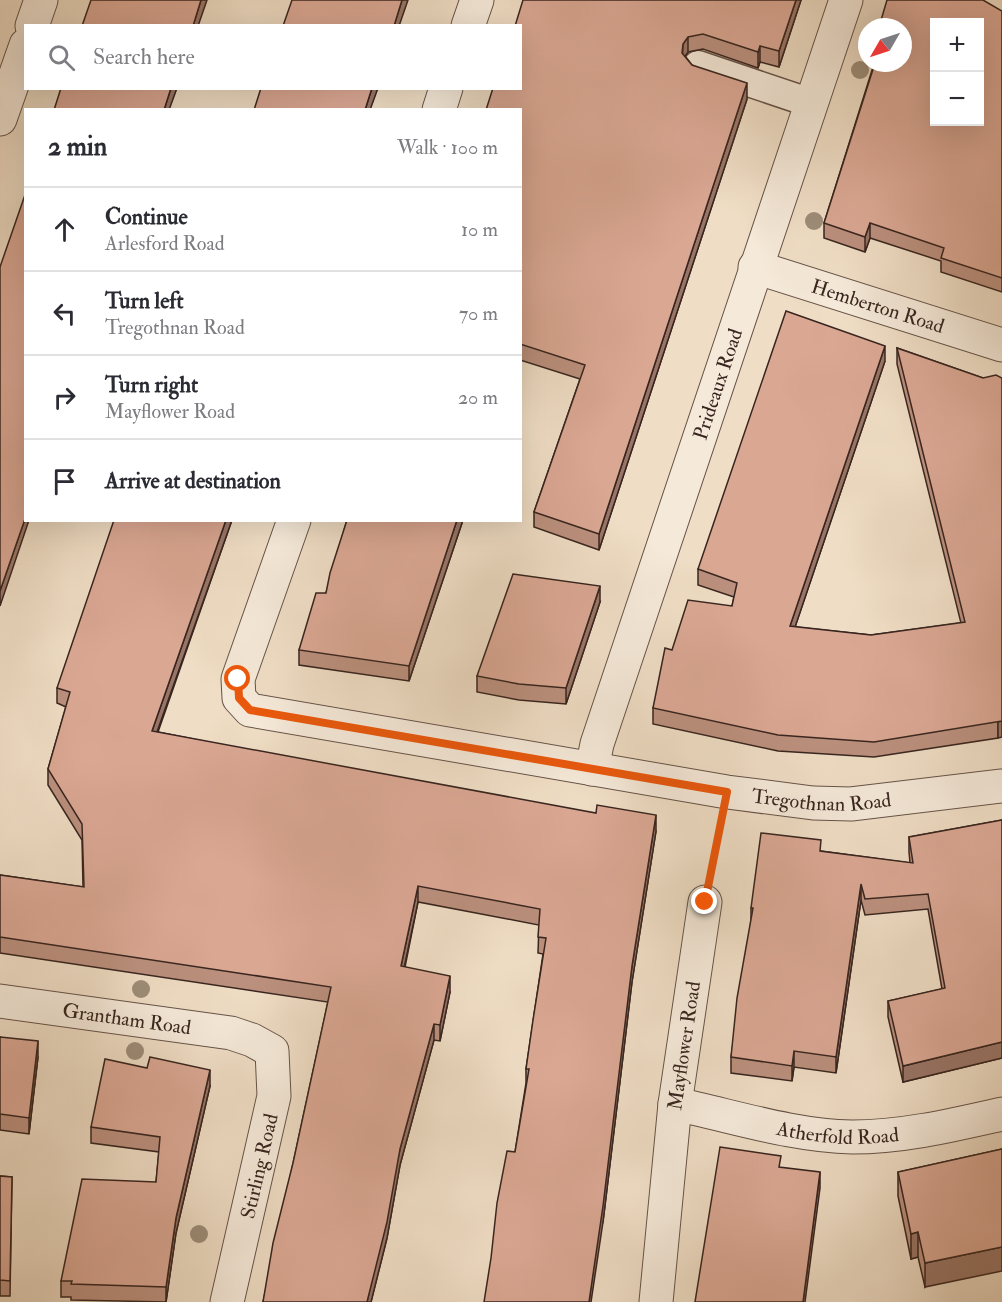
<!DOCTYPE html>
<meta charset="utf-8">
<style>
body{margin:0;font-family:"IM FELL Double Pica",serif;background:#f2f2f3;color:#2b2b33}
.controls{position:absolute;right:18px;top:18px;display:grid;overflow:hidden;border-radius:0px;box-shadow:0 6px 24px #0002}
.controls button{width:54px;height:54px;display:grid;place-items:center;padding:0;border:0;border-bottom:2px solid #e1e1e2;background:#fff;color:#2b2b33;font:30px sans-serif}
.compass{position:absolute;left:858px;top:18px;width:54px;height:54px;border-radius:50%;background:#fff;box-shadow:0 6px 24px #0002;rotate:231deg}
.stop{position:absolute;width:18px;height:18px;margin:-14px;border:4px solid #ea580c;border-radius:50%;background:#fff}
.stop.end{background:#ea580c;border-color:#fff;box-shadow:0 2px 6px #0008}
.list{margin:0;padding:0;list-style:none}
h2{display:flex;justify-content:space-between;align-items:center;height:78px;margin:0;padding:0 24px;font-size:26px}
h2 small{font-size:20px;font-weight:400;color:#7c7c81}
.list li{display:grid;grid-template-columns:39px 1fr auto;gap:18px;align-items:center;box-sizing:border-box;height:84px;padding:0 24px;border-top:2px solid #e1e1e2}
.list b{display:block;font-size:22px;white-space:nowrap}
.list p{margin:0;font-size:20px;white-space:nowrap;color:#7c7c81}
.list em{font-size:20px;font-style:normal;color:#7c7c81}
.icon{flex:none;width:33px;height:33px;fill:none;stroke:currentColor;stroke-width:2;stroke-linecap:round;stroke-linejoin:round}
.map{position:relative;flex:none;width:1002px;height:1302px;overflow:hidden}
.search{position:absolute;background:#fff;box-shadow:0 6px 24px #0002;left:24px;top:24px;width:498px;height:66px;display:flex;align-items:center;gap:15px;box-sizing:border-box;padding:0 21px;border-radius:0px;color:#7c7c81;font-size:22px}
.panel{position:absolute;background:#fff;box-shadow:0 6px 24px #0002;left:24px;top:108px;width:498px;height:414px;border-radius:0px}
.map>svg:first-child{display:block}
</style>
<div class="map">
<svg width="1002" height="1302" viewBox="0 0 1002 1302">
<rect width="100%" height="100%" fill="#efddc5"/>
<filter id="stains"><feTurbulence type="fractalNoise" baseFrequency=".00333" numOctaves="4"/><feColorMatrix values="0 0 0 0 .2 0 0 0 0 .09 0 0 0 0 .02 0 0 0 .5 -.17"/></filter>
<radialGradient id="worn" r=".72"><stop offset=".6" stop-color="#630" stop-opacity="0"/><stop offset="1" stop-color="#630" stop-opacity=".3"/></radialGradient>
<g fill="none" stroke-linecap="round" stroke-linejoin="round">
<!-- lane casing -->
<g stroke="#665348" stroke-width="31">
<path id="lane" d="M 698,65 L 811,103"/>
</g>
<!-- street casing -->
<g stroke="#665348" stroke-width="35">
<g id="street">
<path d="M 32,26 L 41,0"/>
<path d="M 468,26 L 477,0"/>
<path d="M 439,110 L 446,88"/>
<path d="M 0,119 L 26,45"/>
<path id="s1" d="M 755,267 L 1002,345"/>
<path id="s2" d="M 294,520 L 238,679 L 239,698 L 250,710 L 727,792 L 813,803 L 851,804 L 1002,786"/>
<path id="s3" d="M 592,769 L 597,744 L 846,0"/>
<path id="s4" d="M 0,1001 L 231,1033 L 252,1040 L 272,1051 L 274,1096 L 227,1302"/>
<path id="s5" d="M 675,1104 C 733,1116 793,1136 852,1137 C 903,1137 953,1125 1002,1114"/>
<path id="s6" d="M 656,1302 L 675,1104 L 705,902"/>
</g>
</g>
<!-- path -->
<path stroke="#38251f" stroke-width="4" stroke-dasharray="4.5 3" stroke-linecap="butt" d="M 713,862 L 719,831"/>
<!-- lane -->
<use href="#lane" stroke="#f5e9d9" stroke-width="28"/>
<!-- street -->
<use href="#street" stroke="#f5e9d9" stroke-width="33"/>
</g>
<!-- trees -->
<g fill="#9d8d79">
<circle cx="860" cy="70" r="9"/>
<circle cx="814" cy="221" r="9"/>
<circle cx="141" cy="989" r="9"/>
<circle cx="135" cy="1051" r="9"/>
<circle cx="199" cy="1234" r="9"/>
</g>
<!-- wall -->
<g fill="#bb907e" stroke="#38251f" stroke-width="1.5">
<path d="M 801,0 L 779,67 L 760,62 L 758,68 L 703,49 L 688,52 L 685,56 L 692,65 L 747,99 L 599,550 L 534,527 L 534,512 L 580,379 L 520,360 L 520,110 L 493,88 Z"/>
<path d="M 1002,11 L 1002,292 L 941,272 L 941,261 L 870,238 L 865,252 L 824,238 L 824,223 L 873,67 L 871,66 L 871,63 L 903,63 Z"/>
<path d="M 897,348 L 983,378 L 1002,378 L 998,738 L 874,757 L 778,751 L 653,724 L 653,708 L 672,650 L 732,606 L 734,597 L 698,585 L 698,569 L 885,361 L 795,627 L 871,635 L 961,623 L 897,364 Z"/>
<path d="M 232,520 L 158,732 L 656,831 L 632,982 L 603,1222 L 515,1152 L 526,1083 L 526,1069 L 543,954 L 538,953 L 539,925 L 418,902 L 405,967 L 450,992 L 440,1041 L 434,1040 L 400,1165 L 387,1238 L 371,1302 L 263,1302 L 328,1002 L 0,953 L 0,875 L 83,887 L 82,840 L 48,785 L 48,769 L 66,707 L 57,703 L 57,688 Z"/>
<path d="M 347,520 L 463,520 L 409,681 L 299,665 L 299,650 L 326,593 Z"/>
<path d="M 600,602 L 566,704 L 519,700 L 477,692 L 477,676 Z"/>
<path d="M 1002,820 L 1002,1058 L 903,1082 L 888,1017 L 888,1001 L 942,989 L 928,909 L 865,915 L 861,900 L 836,1073 L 794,1067 L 792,1081 L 731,1073 L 731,1057 L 751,921 L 751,908 L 821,851 L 910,863 L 909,852 L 909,837 Z"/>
<path d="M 0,1037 L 38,1057 L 29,1134 L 0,1130 Z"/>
<path d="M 210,1086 L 176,1233 L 166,1302 L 71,1300 L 71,1297 L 61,1297 L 61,1281 L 156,1182 L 159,1152 L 91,1143 L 91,1127 Z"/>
<path d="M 1002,1149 L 925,1287 L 918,1257 L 911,1259 L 898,1196 L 898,1172 Z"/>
<path d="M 0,1176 L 12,1177 L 10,1296 L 0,1296 Z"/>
</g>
<!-- shaded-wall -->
<g fill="#997567" stroke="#38251f" stroke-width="1.5">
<path d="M 201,0 L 207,0 L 198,26 L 193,26 Z"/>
<path d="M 402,0 L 408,0 L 399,26 L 394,26 Z"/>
<path d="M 796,0 L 801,0 L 779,67 L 779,51 Z"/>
<path d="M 688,37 L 688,52 L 683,59 L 682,69 L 683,44 Z"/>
<path d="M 760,46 L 760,62 L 758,68 L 758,52 Z"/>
<path d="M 747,83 L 747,99 L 599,550 L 599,534 Z"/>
<path d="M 171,88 L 177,88 L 169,110 L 164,110 Z"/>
<path d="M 372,88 L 378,88 L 370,110 L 365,110 Z"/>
<path d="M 870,223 L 870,238 L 865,252 L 865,237 Z"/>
<path d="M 885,346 L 885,361 L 790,642 L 790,626 Z"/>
<path d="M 26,516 L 26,520 L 29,520 L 0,606 L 0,591 Z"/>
<path d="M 226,520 L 232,520 L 152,746 L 152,731 Z"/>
<path d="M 457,520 L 463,520 L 409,681 L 409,666 Z"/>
<path d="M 600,586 L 600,602 L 566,704 L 566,688 Z"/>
<path d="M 1002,721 L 1002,737 L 998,738 L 998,722 Z"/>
<path d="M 656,815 L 656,831 L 632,982 L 603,1222 L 591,1302 L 589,1302 L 632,966 Z"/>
<path d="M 861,884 L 861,900 L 836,1073 L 836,1057 Z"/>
<path d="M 418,886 L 418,902 L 401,982 L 401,966 Z"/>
<path d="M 450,976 L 450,992 L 440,1041 L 440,1025 Z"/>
<path d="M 434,1024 L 434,1040 L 400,1165 L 387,1238 L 371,1302 L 367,1302 L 400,1149 Z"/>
<path d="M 38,1041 L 38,1057 L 29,1134 L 29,1118 Z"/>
<path d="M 1002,1042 L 1002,1058 L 903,1082 L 903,1066 Z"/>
<path d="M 794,1051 L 794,1067 L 792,1081 L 792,1066 Z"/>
<path d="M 210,1070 L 210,1086 L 176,1233 L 166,1302 L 166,1287 L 176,1218 Z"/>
<path d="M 820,1172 L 820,1188 L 805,1302 L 803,1302 Z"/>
<path d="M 918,1232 L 918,1257 L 911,1259 L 911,1234 Z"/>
<path d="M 1002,1247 L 1002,1271 L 925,1287 L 925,1263 Z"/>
</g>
<!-- building -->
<g fill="#daa793" stroke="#38251f" stroke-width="1.5" fill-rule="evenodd">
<path d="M 91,0 L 201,0 L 193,26 L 82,26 Z"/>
<path d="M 292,0 L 402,0 L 394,26 L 283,26 Z"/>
<path d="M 523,0 L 796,0 L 779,51 L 760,46 L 758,52 L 703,34 L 688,37 L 683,44 L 682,53 L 692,65 L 747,83 L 599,534 L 534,512 L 585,365 L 520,344 L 520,110 L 486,110 L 493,88 L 520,88 L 520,26 L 515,26 Z"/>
<path d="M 887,0 L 983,0 L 1002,11 L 1002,278 L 941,258 L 944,248 L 870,223 L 865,237 L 824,223 L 875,63 L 903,63 L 903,27 L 879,27 ZM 934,22 L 980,22 L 980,122 L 934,122 Z"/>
<path d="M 61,88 L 171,88 L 164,110 L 54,110 Z"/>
<path d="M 261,88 L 372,88 L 365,110 L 254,110 Z"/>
<path d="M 26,192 L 26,516 L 0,591 L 0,267 Z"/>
<path d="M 786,311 L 885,346 L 790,626 L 871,635 L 965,622 L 897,348 L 983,378 L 996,375 L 1002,378 L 1002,721 L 874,742 L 778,735 L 653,708 L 665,648 L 672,650 L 688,600 L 732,606 L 737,583 L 698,569 Z"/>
<path d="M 114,520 L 226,520 L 152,731 L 596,813 L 597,805 L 656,815 L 632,966 L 603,1206 L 589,1302 L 484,1302 L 491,1258 L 497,1203 L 507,1151 L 515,1152 L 529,1069 L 526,1069 L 533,1020 L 546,938 L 538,937 L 540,909 L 418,886 L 401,966 L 450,976 L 440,1025 L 434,1024 L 400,1149 L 387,1222 L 367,1302 L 263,1302 L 273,1243 L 293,1163 L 331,987 L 0,937 L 0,875 L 84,887 L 82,824 L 48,769 L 70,692 L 57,688 Z"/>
<path d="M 347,520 L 457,520 L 409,666 L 299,650 L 316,593 L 326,593 L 330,573 Z"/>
<path d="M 513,574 L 600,586 L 566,688 L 519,684 L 477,676 Z"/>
<path d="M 1002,820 L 1002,1042 L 903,1066 L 888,1001 L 945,988 L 928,894 L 865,899 L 861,884 L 836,1057 L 794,1051 L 792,1066 L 731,1057 L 737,998 L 753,908 L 751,908 L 761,833 L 821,840 L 820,851 L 913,863 L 909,837 Z"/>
<path d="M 0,1037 L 38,1041 L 29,1118 L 0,1114 Z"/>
<path d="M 150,1057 L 210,1070 L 176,1218 L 166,1287 L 71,1284 L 72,1281 L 61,1281 L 82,1179 L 156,1182 L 160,1137 L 91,1127 L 105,1059 L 147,1068 Z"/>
<path d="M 720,1147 L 781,1156 L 779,1167 L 820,1172 L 803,1302 L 695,1302 Z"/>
<path d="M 1002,1149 L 1002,1247 L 925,1263 L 918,1232 L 911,1234 L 898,1172 Z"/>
<path d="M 0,1176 L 12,1177 L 10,1281 L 0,1280 Z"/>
</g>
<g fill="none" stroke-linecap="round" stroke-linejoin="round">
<!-- route -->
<path stroke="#ea580c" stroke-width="8" d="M 238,679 L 239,698 L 250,710 L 727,792 L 705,902"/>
</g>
<g text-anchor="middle" stroke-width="4.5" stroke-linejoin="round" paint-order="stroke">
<!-- street labels -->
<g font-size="20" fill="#38251f" stroke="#f5e9d9">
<text dy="7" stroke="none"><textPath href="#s1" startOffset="129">Hemberton Road</textPath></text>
<text dy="7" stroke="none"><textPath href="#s3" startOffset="405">Prideaux Road</textPath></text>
<text dy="7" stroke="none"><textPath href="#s2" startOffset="783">Tregothnan Road</textPath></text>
<text dy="7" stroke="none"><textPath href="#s4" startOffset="128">Grantham Road</textPath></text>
<text dy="7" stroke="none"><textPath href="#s6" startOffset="258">Mayflower Road</textPath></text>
<text dy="7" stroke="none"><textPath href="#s5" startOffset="166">Atherfold Road</textPath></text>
<text transform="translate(259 1166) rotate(-77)" y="7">Stirling Road</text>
</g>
</g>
<rect width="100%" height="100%" filter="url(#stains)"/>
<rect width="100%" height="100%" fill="url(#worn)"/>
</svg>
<div class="controls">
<button>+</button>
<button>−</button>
</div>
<svg class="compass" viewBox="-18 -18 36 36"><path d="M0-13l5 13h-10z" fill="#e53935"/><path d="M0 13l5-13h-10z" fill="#7c7c81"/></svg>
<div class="stop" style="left:238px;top:679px"></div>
<div class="stop end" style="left:705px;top:902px"></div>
<div class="search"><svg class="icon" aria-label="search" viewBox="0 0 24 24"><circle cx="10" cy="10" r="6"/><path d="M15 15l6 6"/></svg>Search here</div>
<section class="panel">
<h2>2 min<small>Walk · 100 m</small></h2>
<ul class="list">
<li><svg class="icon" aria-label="ahead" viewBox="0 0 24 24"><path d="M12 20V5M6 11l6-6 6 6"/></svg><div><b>Continue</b><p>Arlesford Road</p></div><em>10 m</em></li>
<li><svg class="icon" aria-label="left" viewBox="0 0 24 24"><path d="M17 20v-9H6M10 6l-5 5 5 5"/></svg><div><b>Turn left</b><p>Tregothnan Road</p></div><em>70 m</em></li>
<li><svg class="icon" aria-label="right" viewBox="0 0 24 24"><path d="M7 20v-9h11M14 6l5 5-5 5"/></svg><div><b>Turn right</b><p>Mayflower Road</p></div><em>20 m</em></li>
<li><svg class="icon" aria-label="arrive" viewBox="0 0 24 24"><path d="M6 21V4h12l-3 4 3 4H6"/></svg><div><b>Arrive at destination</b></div></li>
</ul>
</section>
</div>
